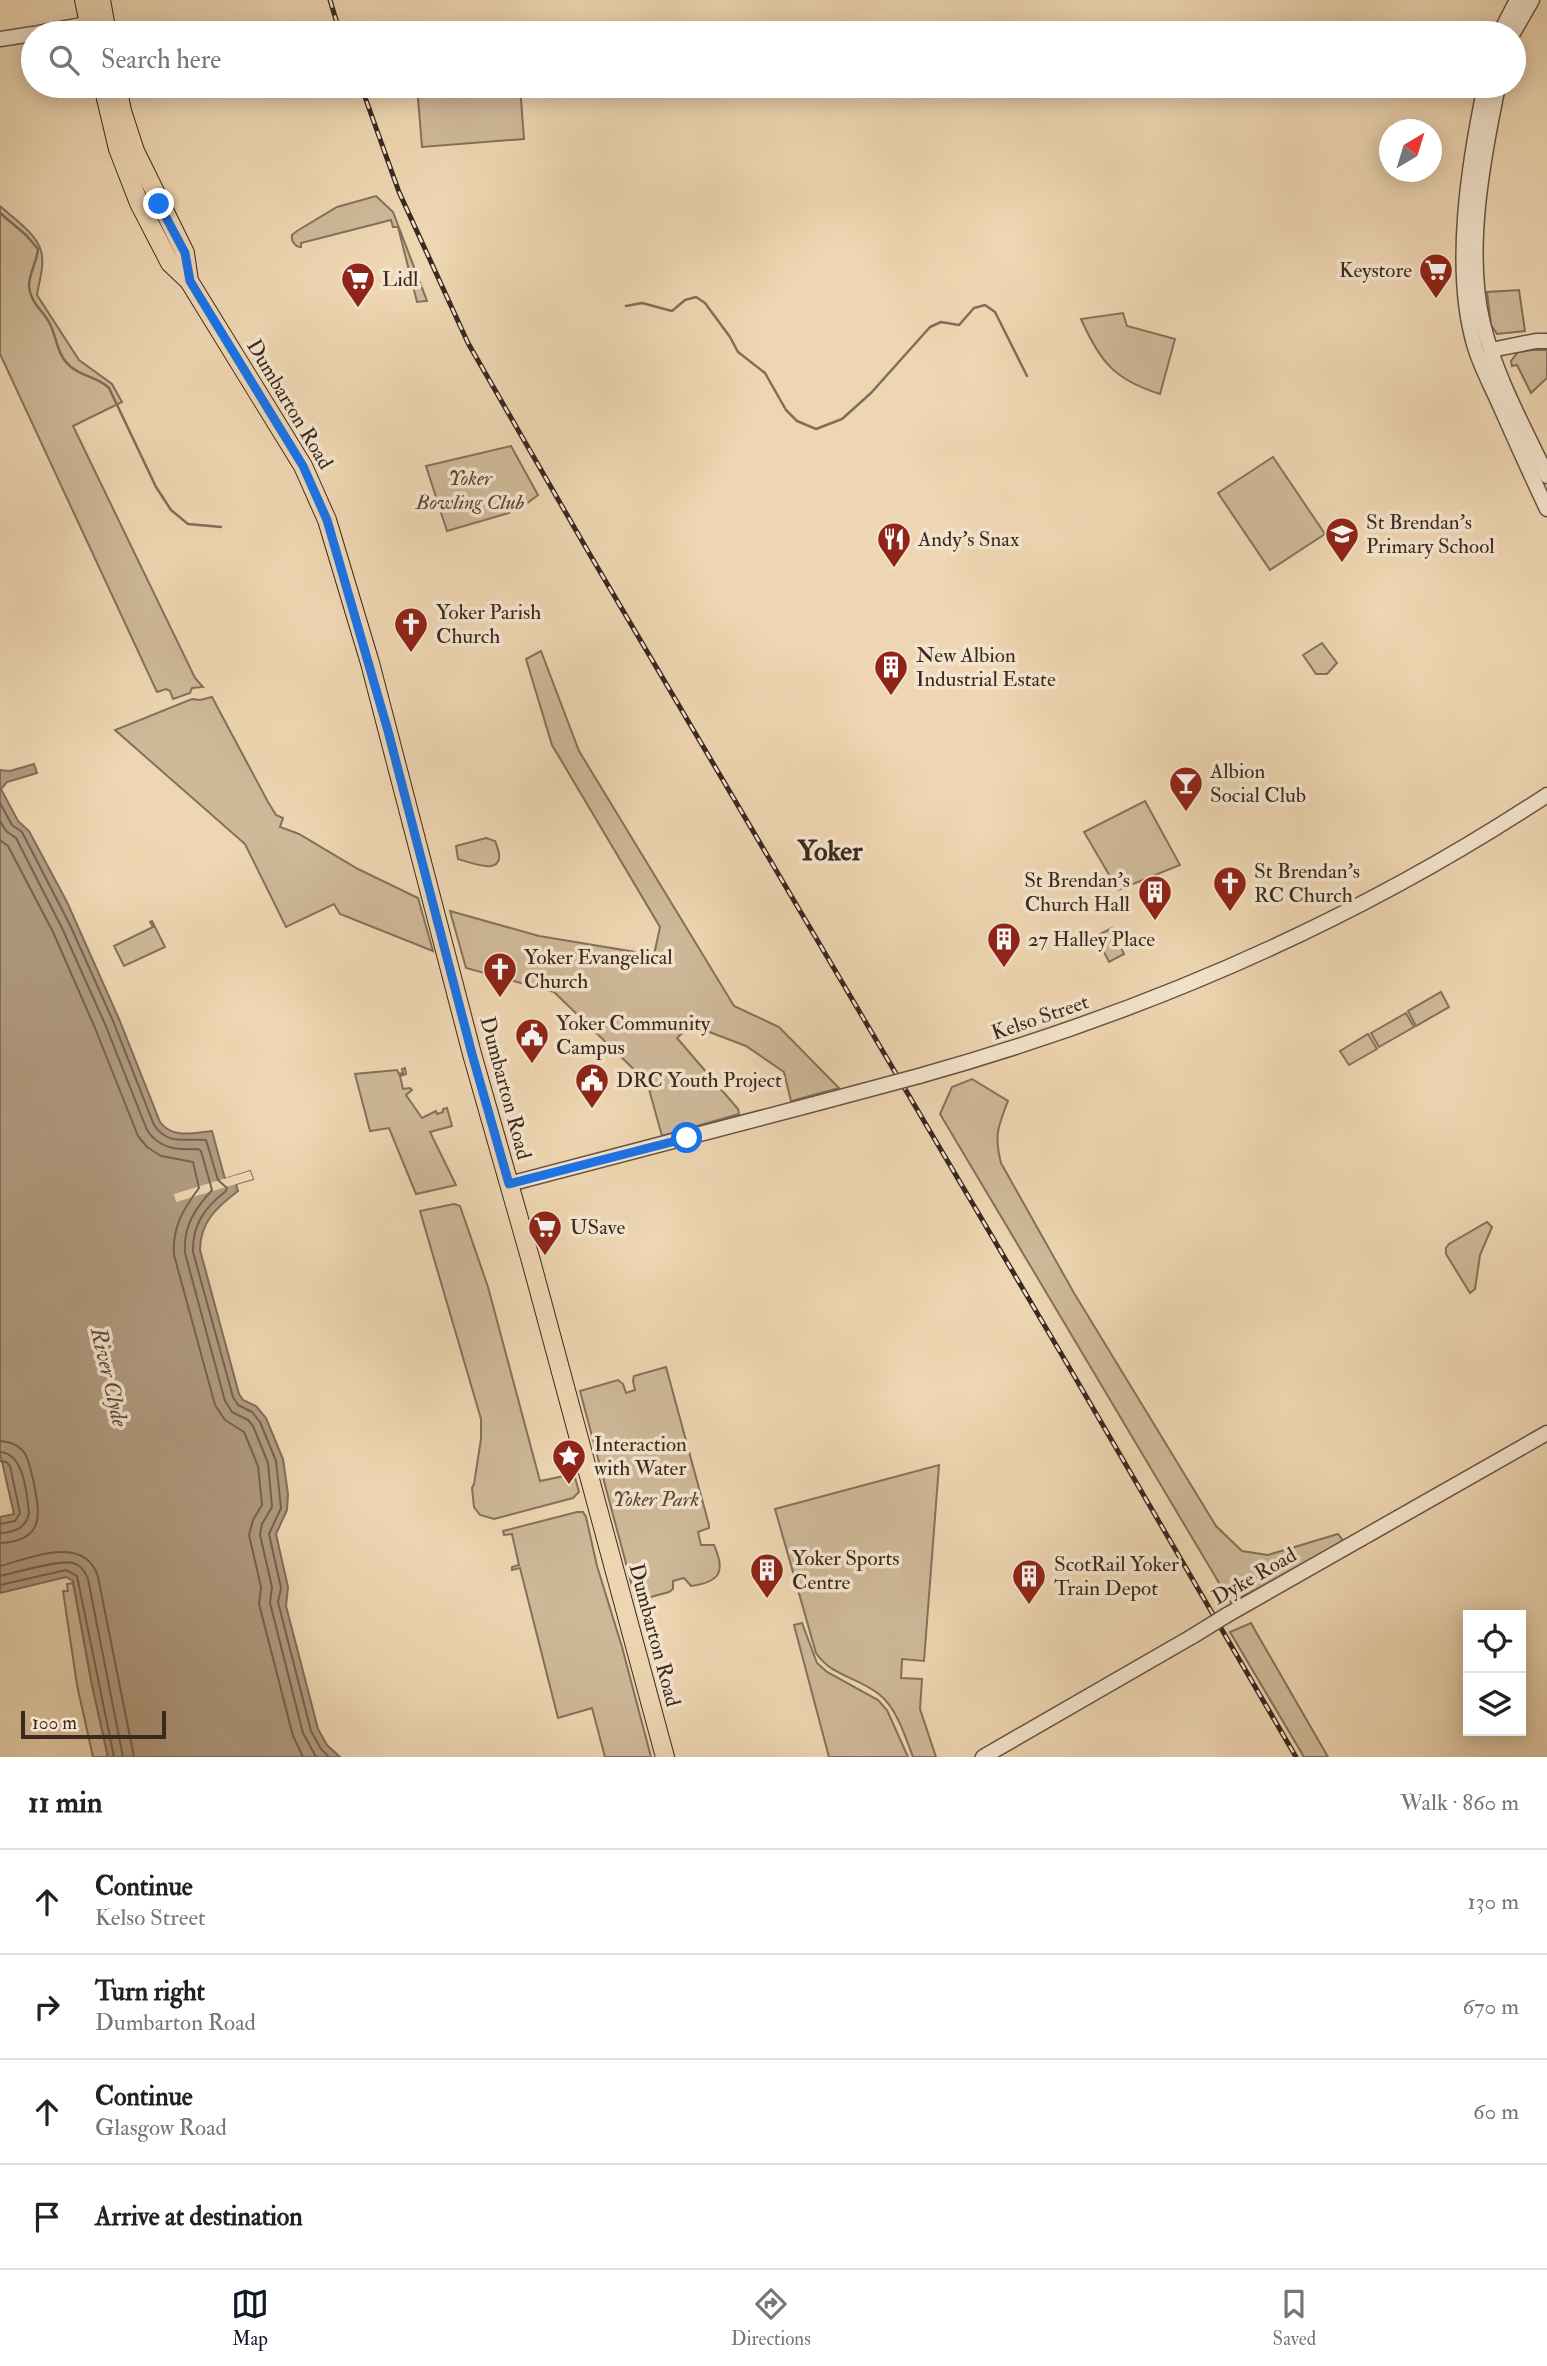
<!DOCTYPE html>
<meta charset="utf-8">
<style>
body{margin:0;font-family:"IM FELL Double Pica",serif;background:#f6f6f6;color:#222}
.controls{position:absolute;right:21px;bottom:21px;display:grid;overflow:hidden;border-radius:0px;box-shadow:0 4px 18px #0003}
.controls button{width:63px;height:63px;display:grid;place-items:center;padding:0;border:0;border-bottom:2px solid #e0e0e0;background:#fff;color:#222;font:35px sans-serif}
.compass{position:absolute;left:1379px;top:119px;width:63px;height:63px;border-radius:50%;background:#fff;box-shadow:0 4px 18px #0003;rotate:38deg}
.scale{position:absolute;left:21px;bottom:18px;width:145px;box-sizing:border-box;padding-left:7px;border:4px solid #3a2920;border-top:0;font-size:19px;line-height:24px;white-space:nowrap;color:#3a2920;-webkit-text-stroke:5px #f4e4cd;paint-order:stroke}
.stop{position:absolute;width:21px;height:21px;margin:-16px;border:5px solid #1a73e8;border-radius:50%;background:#fff}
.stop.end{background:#1a73e8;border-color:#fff;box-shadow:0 2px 7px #0008}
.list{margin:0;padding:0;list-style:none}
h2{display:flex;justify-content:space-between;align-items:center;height:91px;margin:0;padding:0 28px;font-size:30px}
h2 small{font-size:23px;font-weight:400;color:#767676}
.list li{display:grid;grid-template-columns:46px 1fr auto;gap:21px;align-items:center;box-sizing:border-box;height:105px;padding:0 28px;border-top:2px solid #e0e0e0}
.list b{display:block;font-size:26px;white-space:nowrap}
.list p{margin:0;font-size:23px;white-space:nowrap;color:#767676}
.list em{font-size:23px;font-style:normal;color:#767676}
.icon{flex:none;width:38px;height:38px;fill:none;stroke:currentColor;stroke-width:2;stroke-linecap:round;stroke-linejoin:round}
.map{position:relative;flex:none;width:1547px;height:1757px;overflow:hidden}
.search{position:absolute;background:#fff;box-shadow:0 4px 18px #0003;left:21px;right:21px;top:21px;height:77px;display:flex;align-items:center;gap:18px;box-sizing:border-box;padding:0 24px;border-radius:38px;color:#767676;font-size:26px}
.sheet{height:511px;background:#fff}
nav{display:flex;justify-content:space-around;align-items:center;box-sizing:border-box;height:98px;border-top:2px solid #e0e0e0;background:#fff;font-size:19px;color:#767676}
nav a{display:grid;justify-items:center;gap:4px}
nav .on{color:#111827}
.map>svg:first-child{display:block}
</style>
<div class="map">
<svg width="1547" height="1757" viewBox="0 0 1547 1757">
<rect width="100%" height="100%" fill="#eed6b2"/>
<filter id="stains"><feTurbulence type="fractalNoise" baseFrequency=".00286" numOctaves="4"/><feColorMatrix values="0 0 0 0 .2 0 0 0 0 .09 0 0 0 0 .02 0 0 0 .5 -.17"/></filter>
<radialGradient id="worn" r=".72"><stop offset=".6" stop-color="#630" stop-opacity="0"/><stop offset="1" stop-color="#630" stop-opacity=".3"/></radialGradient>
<!-- green -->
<g fill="#cfb999" stroke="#84715c" stroke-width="2">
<path d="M 417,86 L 520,86 L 524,139 L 422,147 Z"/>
<path d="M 376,196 L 393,212 L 427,301 L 417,302 L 398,227 L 393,227 L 391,220 L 301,243 L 301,247 C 295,247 291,241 292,235 L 297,231 L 337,207 Z"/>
<path d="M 0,206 C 13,218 37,234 41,251 C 45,265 39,281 37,295 L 79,360 L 112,384 L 122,402 L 73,426 L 195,678 L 203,687 L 192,688 L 190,693 L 173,699 L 170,691 L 166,689 L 157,692 L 0,354 Z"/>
<path d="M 1519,290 L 1525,331 L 1497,334 L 1491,325 L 1487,292 Z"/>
<path d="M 1123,313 L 1127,326 L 1175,339 L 1160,394 C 1115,380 1100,362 1081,319 Z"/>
<path d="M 1533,350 L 1547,350 L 1547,378 L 1531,393 L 1517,365 L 1512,366 L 1511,361 L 1518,352 Z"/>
<path d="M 511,446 L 538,495 L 526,504 L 508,509 L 509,513 L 447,531 L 426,466 Z"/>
<path d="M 1273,457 L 1325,534 L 1270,570 L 1218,493 Z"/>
<path d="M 1322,643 L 1337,663 L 1327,674 L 1316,674 L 1303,655 Z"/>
<path d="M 541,651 L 579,751 L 734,1006 L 779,1027 L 839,1088 L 791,1101 L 784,1072 L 746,1046 L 691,1025 L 677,1038 L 738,1109 L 739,1114 L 662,1136 L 647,1082 L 554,992 L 466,968 L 450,911 L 539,936 L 654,955 L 660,927 L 552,745 L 526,659 Z"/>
<path d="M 212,697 L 268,802 L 276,815 L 283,818 L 280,827 L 299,834 L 358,869 L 418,898 L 433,951 L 340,914 L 334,904 L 286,927 L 245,844 L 115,730 L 192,699 L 200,700 Z"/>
<path d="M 1145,801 L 1180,865 L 1118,890 L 1084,832 Z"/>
<path d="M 486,838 L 495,841 C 511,878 477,865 458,859 L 456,846 Z"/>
<path d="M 152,921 L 165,947 L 124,966 L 114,946 L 153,927 L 150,922 Z"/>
<path d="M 1112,928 L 1124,954 L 1109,962 L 1096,936 Z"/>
<path d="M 1441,992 L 1449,1007 L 1416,1026 L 1408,1011 Z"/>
<path d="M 1406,1013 L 1414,1027 L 1379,1047 L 1371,1033 Z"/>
<path d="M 1368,1034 L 1377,1049 L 1349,1065 L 1340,1051 Z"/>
<path d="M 405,1068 L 406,1074 L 400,1076 L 403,1089 L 410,1088 L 412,1090 L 406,1095 L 422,1118 L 436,1111 L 437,1114 L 443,1112 L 443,1109 L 447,1108 L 452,1126 L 430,1132 L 456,1185 L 416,1194 L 389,1128 L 370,1131 L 355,1074 L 397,1070 L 399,1074 L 403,1073 L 402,1069 Z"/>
<path d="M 972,1079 L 1008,1101 C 998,1126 994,1136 1001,1163 L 1074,1293 L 1216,1526 L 1242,1551 L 1268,1555 L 1338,1534 L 1344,1542 L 1231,1603 L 940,1114 L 952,1087 Z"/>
<path d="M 454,1204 L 460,1206 L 488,1287 L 540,1481 L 574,1474 L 579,1492 L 573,1498 L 494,1519 L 480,1515 L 474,1507 L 472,1488 L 474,1484 L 481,1439 L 481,1419 L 420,1211 Z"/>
<path d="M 1487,1222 L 1492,1227 L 1480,1255 L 1475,1289 L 1470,1293 L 1446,1254 L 1446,1248 L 1449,1244 Z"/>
<path d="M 666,1367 L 709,1525 L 709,1528 L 698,1532 L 701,1545 L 714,1545 C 726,1572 720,1582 691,1586 L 684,1578 L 673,1581 L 673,1589 L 669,1592 L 636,1601 L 580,1391 L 618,1380 L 623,1384 L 626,1393 L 635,1390 L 633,1381 L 634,1376 Z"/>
<path d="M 939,1465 L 924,1661 L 902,1659 L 901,1678 L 922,1679 L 920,1709 L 936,1757 L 913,1757 C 905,1736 897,1709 880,1695 C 859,1677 832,1677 816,1653 L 775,1509 Z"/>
<path d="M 577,1512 L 583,1512 L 586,1517 L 597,1566 L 622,1647 L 651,1757 L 605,1757 L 592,1708 L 558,1718 L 520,1568 L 512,1570 L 512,1567 L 519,1565 L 512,1534 L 504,1535 L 503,1531 Z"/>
<path d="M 73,1583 L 92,1685 L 108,1757 L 93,1757 L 77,1685 L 63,1591 L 68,1591 L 67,1584 Z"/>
<path d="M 802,1623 L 817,1663 L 827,1672 L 878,1700 L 887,1710 L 908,1757 L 829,1757 L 794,1625 Z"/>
<path d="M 1251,1623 L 1256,1632 L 1328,1757 L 1304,1757 L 1230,1632 Z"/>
</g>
<!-- water -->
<path fill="#b19b80" stroke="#816d5a" stroke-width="2" d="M 34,764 L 37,773 L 7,782 L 1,789 L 18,821 L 29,831 L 67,902 L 119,1019 L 160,1122 C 173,1139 193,1133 212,1131 L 225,1179 L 250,1171 L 253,1179 L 236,1184 L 238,1191 C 217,1207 200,1222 200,1250 L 239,1394 L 243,1400 L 256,1406 L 266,1418 L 283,1459 L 288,1494 L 287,1510 L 276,1534 L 288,1587 L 286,1606 L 318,1729 L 327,1745 L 340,1757 L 108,1757 L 92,1685 L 73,1581 L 66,1577 L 0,1593 L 0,1517 L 14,1514 L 0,1453 L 0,770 L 10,771 Z"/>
<!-- pier -->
<path fill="#eed6b2" d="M 250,1171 L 253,1179 L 176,1202 L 174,1194 Z"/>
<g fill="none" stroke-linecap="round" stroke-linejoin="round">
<!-- shore -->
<g stroke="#766250" stroke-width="2">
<path d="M 0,803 L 12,825 L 22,832 L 70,925 L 113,1021 L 154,1125 C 168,1146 186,1138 206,1140 L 218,1180 L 227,1188 L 226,1191 C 205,1207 192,1225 193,1252 L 233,1397 L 238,1405 L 252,1412 L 260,1422 L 276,1461 L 281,1508 L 269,1534 L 281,1588 L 278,1602 L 311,1731 L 321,1749 L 329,1757"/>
<path d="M 0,821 L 6,831 L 16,838 L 62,928 L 105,1024 L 147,1130 C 159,1149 177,1150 198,1149 L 201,1151 L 212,1190 C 195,1209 183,1226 185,1253 L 225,1401 L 232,1412 L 248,1420 L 253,1426 L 268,1463 L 272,1507 L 262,1524 L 260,1535 L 272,1587 L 270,1603 L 303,1733 L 316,1757"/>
<path d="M 0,840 L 8,846 L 53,932 L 95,1028 L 138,1136 L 147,1147 L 161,1156 L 193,1162 L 199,1188 C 183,1209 172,1228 174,1255 L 215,1405 L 225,1420 L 244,1432 L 258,1466 L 262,1505 L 253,1520 L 249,1535 L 261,1587 L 259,1604 L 293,1736 L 303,1757"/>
<path d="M 0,1441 C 8,1442 15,1443 21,1449 C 29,1456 30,1469 33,1479 C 40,1513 46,1541 0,1543"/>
<path d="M 0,1452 C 24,1453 27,1494 29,1513 C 26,1529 14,1532 0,1533"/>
<path d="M 0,1461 L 6,1462 L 10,1466 L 20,1513 L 15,1521 L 0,1524"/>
<path d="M 0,1566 C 31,1558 85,1534 98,1577 L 134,1757"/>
<path d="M 0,1576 C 15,1573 60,1559 73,1563 C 81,1565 85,1571 88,1579 L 123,1757"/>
<path d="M 0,1585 L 66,1570 L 77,1576 L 114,1757"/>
</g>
<!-- stream -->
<g stroke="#816d5a" stroke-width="2.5">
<path d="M 0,213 L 26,235 L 38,249 C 37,262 29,273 29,286 C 30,303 43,310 50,324 C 57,338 57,356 71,367 C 83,377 98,377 109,388 L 156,487 L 171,510 L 188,524 L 221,527"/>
<path d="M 626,306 L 642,303 L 672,311 L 685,300 L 696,297 L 705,303 L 730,337 L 738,352 L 765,373 L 786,410 L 797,421 L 816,429 L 842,419 L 871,393 L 930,327 L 941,322 L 959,325 L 974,308 L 985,305 L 995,312 L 1027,376"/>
</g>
<!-- tertiary casing -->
<g stroke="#675444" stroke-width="17">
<g id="tertiary">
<path d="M 38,33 L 98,22"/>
<path d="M 1500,33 L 1517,0"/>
<path d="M 1513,33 L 1532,0"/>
<path d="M 0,39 L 33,34"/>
<path d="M 1485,86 C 1469,162 1452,268 1474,344 C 1480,366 1492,387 1501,408 C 1516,442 1531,475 1547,509"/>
<path d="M 1498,86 C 1483,158 1465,251 1483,324 C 1496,377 1524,427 1547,476"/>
<path d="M 1491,350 L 1536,341 L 1547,341"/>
<path d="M 919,1076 C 1141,1014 1355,922 1547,795"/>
<path d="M 509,1184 L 818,1103"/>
<path d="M 1227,1615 L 1547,1433"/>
<path d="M 983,1757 L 1193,1636"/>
</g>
</g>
<!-- primary casing -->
<g stroke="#3a2920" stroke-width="20">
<g id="primary">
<path d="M 84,0 L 91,33"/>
<path d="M 101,0 L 107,33"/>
<path d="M 103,86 L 118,149 L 139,203 L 170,263 L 189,281 L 303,466 L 327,520 L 370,663 L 472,1054 L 531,1261 L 665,1757"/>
<path d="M 117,86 L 122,111 L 135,151 L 185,253 L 189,281"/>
</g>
</g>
<!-- tertiary -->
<use href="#tertiary" stroke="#f4e4cd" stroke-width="14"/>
<!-- primary -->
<use href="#primary" stroke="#eed6b2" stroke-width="18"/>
<!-- rail casing -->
<g stroke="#3a2920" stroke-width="5">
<g id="rail">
<path d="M 330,0 L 340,33"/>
<path d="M 361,86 L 399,192 L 468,343 L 589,553 L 1069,1367 L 1296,1757"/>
</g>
</g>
<!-- rail -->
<use href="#rail" stroke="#f4e4cd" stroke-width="2.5" stroke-dasharray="8" stroke-linecap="butt"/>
<!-- tertiary-bridge casing -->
<g stroke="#675444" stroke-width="17" stroke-linecap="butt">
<g id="tertiary-bridge">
<path d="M 818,1103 L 919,1076"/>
<path d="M 1193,1636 L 1227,1615"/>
</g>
</g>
<!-- tertiary-bridge -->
<use href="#tertiary-bridge" stroke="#f4e4cd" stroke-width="14"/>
</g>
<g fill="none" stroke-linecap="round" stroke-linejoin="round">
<!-- route -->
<path stroke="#1a73e8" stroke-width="9" d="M 159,204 L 185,253 L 190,281 L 303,466 L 327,520 L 388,731 L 472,1054 L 509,1184 L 687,1138"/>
</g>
<!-- icons -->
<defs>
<g id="supermarket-pin" transform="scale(1.75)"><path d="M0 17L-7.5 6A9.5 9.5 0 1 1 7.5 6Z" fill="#8f2418" stroke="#f4e4cd"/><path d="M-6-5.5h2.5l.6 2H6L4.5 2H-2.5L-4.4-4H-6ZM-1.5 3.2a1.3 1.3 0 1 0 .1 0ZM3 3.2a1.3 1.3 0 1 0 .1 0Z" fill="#fff"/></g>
<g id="school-pin" transform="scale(1.75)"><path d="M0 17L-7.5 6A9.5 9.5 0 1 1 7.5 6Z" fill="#8f2418" stroke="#f4e4cd"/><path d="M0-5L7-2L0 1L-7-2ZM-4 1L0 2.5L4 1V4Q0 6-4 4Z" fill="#fff"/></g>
<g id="restaurant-pin" transform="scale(1.75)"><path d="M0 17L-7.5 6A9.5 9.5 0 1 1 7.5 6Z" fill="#8f2418" stroke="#f4e4cd"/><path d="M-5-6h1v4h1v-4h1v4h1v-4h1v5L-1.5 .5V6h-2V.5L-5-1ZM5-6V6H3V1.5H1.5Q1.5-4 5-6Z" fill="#fff"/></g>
<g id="church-pin" transform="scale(1.75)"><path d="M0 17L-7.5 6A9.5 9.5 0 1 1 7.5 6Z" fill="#8f2418" stroke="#f4e4cd"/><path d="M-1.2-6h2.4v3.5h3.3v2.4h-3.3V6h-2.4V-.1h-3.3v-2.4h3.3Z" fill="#fff"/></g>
<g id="building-pin" transform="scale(1.75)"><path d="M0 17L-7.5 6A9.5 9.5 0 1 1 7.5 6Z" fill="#8f2418" stroke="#f4e4cd"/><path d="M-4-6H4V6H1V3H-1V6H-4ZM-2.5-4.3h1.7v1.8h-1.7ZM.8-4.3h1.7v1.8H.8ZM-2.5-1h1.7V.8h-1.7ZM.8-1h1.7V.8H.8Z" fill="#fff"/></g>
<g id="bar-pin" transform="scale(1.75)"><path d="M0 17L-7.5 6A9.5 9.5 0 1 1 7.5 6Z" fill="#8f2418" stroke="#f4e4cd"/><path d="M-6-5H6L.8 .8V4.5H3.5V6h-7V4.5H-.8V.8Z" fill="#fff"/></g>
<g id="civic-pin" transform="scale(1.75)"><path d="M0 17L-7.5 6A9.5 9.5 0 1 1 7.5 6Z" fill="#8f2418" stroke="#f4e4cd"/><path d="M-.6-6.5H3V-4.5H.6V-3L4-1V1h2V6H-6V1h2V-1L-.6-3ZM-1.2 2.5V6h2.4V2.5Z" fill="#fff"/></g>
<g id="sight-pin" transform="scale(1.75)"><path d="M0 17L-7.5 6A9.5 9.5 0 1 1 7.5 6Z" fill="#8f2418" stroke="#f4e4cd"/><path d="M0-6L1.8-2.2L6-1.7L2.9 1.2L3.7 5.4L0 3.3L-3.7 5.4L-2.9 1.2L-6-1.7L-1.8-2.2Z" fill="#fff"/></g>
</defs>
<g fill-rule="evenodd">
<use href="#supermarket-pin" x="1436" y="270"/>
<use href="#supermarket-pin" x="358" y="279"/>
<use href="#school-pin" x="1342" y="534"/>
<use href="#restaurant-pin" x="894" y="539"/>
<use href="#church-pin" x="411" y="624"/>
<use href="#building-pin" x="891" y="667"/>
<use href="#bar-pin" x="1186" y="783"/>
<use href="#church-pin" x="1230" y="883"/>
<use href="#building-pin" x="1155" y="892"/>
<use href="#building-pin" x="1004" y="939"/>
<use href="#church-pin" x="500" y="969"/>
<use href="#civic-pin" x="532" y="1035"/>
<use href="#civic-pin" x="592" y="1080"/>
<use href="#supermarket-pin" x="545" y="1227"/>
<use href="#sight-pin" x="569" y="1456"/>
<use href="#building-pin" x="767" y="1570"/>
<use href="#building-pin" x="1029" y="1576"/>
</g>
<g text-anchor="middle" stroke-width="7" stroke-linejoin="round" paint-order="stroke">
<!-- poi labels -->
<g font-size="21" fill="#3a2920" stroke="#f4e4cd" text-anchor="start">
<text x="1412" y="277" text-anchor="end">Keystore</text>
<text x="382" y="286">Lidl</text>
<text x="1366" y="529">St Brendan's<tspan x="1366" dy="24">Primary School</tspan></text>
<text x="918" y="546">Andy's Snax</text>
<text x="436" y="619">Yoker Parish<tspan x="436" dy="24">Church</tspan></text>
<text x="916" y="662">New Albion<tspan x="916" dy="24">Industrial Estate</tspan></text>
<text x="1210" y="778">Albion<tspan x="1210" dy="24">Social Club</tspan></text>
<text x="1254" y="878">St Brendan's<tspan x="1254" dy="24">RC Church</tspan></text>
<text x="1130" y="887" text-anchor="end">St Brendan's<tspan x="1130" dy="24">Church Hall</tspan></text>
<text x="1028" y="946">27 Halley Place</text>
<text x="524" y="964">Yoker Evangelical<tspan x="524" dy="24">Church</tspan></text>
<text x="556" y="1030">Yoker Community<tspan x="556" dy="24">Campus</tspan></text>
<text x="616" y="1087">DRC Youth Project</text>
<text x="570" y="1234">USave</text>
<text x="594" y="1451">Interaction<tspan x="594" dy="24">with Water</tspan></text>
<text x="792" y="1565">Yoker Sports<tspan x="792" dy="24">Centre</tspan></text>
<text x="1054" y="1571">ScotRail Yoker<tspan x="1054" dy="24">Train Depot</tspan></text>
</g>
<!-- street labels -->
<g font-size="21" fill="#3a2920" stroke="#f4e4cd">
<text transform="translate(290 404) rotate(59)" y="7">Dumbarton Road</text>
<text transform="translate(1040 1017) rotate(-19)" y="7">Kelso Street</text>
<text transform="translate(506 1088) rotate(75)" y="7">Dumbarton Road</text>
<text transform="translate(1254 1576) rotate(-30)" y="7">Dyke Road</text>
<text transform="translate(655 1635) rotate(75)" y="7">Dumbarton Road</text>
</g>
<!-- park labels -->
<g font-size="21" font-style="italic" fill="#584638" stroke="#f4e4cd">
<text x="470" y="485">Yoker<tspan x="470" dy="24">Bowling Club</tspan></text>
<text x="656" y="1506">Yoker Park</text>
</g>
<!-- water labels -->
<g font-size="23" font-style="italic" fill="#5e4b3d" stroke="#f4e4cd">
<text transform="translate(110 1377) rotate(77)" y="8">River Clyde</text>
</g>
<!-- district labels -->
<g font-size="28" font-weight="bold" fill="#3a2920" stroke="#f4e4cd">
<text x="830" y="860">Yoker</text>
</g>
</g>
<rect width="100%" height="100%" filter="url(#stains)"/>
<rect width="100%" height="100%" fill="url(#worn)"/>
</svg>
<div class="controls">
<button><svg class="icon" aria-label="locate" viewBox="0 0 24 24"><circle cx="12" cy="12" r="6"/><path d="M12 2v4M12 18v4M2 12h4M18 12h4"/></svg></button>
<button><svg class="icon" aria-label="layers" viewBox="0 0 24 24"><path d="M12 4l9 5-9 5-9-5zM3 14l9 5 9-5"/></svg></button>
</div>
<svg class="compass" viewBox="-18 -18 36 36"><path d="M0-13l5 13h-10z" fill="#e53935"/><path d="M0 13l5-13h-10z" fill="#767676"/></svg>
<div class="scale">100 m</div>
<div class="stop" style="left:687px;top:1138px"></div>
<div class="stop end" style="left:159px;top:204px"></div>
<div class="search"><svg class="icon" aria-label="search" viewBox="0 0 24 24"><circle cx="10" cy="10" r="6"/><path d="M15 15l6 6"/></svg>Search here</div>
</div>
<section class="sheet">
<h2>11 min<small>Walk · 860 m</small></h2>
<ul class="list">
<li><svg class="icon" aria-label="ahead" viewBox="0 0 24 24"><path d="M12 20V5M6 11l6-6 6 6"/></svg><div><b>Continue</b><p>Kelso Street</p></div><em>130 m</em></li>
<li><svg class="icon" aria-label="right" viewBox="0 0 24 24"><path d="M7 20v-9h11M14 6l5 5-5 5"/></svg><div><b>Turn right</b><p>Dumbarton Road</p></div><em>670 m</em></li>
<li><svg class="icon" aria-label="ahead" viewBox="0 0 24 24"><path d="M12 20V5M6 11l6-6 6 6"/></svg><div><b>Continue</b><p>Glasgow Road</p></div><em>60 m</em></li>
<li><svg class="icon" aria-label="arrive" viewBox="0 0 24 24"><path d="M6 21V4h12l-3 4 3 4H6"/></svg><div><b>Arrive at destination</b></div></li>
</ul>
</section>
<nav>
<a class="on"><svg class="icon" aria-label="map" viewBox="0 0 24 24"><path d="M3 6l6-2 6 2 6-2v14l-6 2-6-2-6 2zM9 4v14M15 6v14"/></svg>Map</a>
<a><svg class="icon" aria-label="directions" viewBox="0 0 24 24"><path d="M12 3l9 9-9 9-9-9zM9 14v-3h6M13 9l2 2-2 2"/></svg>Directions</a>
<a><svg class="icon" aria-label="saved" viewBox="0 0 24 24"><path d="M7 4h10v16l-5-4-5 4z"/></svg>Saved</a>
</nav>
